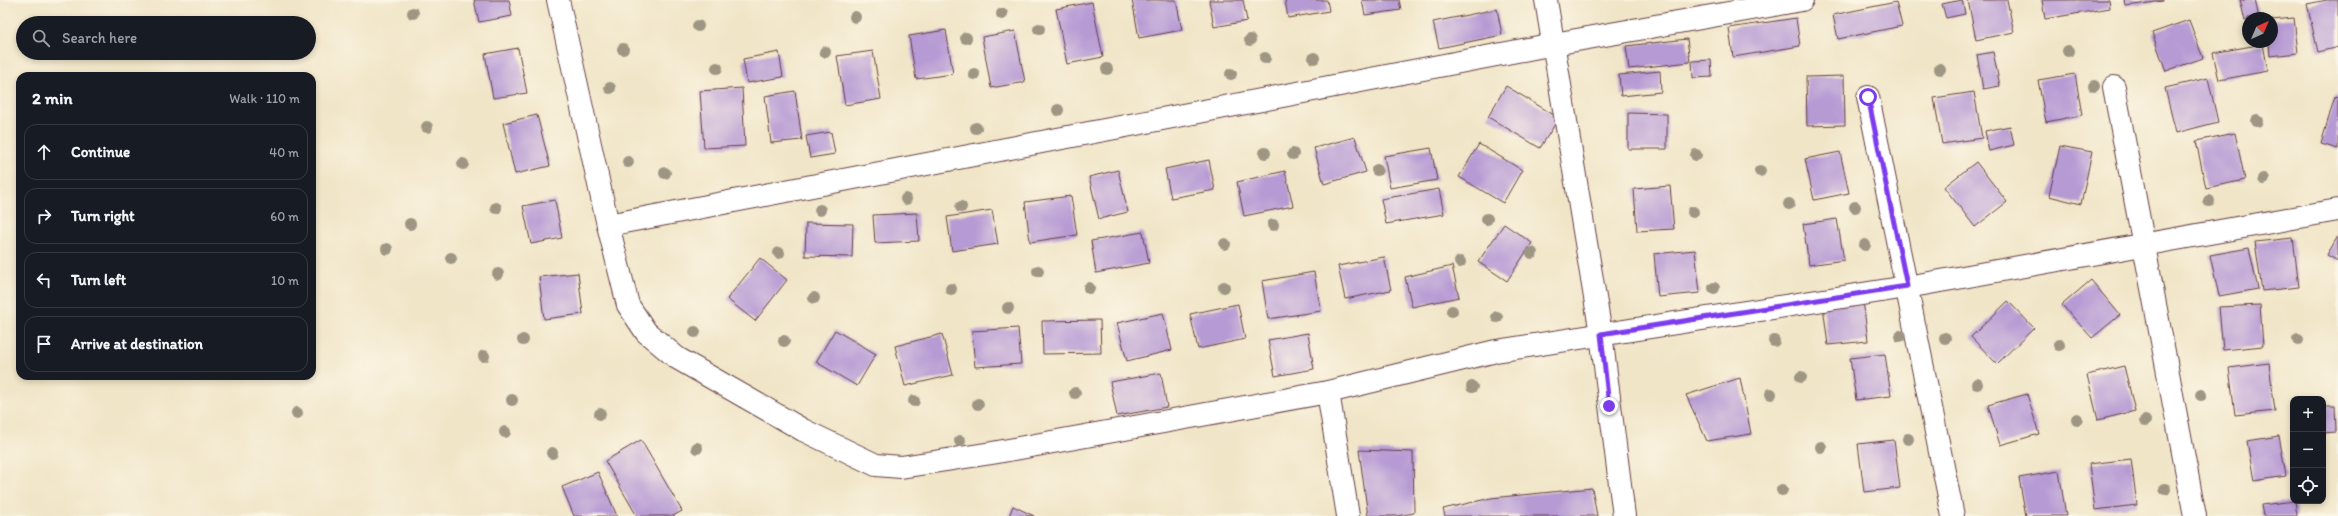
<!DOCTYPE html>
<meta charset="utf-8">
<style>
body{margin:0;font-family:Itim,sans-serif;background:#242831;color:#f1f3f6}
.controls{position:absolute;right:12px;bottom:12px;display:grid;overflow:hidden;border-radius:8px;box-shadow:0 2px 6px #0003}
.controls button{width:36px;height:36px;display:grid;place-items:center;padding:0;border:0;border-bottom:1px solid #363941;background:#171b24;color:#f1f3f6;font:20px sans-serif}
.compass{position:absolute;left:2242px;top:12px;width:36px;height:36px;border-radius:50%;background:#171b24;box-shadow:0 2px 6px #0003;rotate:44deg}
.stop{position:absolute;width:12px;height:12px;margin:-9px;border:3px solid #7c3aed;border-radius:50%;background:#fff}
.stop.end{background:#7c3aed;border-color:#fff;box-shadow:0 1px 4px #0008}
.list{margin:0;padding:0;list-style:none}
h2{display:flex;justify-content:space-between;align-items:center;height:52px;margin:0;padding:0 16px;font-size:17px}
h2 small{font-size:13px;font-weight:400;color:#9ea1a6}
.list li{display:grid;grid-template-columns:26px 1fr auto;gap:12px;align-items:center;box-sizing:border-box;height:56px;margin:0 8px 8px;padding:0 8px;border:1px solid #363941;border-radius:12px}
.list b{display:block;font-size:15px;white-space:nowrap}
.list em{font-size:13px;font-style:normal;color:#9ea1a6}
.icon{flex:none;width:22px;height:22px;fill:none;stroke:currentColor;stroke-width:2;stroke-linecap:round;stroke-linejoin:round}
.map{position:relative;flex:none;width:2338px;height:516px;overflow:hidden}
.search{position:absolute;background:#171b24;box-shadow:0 2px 6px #0003;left:16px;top:16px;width:300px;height:44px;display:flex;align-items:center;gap:10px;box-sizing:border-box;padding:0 14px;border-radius:22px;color:#9ea1a6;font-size:15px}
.panel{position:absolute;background:#171b24;box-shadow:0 2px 6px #0003;left:16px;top:72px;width:300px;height:308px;border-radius:12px}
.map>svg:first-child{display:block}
</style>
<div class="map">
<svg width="2338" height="516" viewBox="0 0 2338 516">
<rect width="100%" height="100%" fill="#fcf5e5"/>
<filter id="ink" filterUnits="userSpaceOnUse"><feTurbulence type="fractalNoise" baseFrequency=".025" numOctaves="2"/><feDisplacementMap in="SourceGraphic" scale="8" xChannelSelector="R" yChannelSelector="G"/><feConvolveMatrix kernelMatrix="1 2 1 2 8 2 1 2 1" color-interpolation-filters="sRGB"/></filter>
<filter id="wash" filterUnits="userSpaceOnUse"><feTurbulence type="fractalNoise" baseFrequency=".012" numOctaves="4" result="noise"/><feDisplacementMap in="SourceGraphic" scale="16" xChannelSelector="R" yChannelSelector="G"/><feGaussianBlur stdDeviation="0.9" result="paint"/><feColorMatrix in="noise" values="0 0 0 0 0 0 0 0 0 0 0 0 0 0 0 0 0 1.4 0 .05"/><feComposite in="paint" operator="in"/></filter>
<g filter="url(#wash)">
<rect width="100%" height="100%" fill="#f0e5c7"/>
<g id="blocks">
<!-- building -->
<g fill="#b69ad4">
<path d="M 474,0 L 509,0 L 512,16 L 479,22 Z"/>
<path d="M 1132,0 L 1176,0 L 1182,30 L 1139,38 Z"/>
<path d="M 1209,0 L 1243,0 L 1247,21 L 1214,27 Z"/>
<path d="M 1285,0 L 1327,0 L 1329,11 L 1288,18 Z"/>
<path d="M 1362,0 L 1399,0 L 1401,10 L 1365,15 Z"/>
<path d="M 1962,0 L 1965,14 L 1946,18 L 1942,4 Z"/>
<path d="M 1968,0 L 2007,0 L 2014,32 L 1976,40 Z"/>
<path d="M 2042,0 L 2109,0 L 2110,8 L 2045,19 Z"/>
<path d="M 2125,0 L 2163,0 L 2163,1 L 2126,6 Z"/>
<path d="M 2240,0 L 2255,0 L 2259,18 L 2248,18 L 2248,20 L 2245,21 Z"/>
<path d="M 2327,0 L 2338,0 L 2338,47 L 2318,52 L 2307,4 Z"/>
<path d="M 1092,2 L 1103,57 L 1067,64 L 1056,9 Z"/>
<path d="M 1896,2 L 1902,26 L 1838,39 L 1833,15 Z"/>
<path d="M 1497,9 L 1502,35 L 1439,48 L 1433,22 Z"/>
<path d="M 1796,18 L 1800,46 L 1733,57 L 1729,28 Z"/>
<path d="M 2294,18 L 2298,53 L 2270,56 L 2269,42 L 2272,42 L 2272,20 Z"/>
<path d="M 2189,20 L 2203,58 L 2166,71 L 2152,33 Z"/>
<path d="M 946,30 L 953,74 L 916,79 L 909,36 Z"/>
<path d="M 1015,31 L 1025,82 L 991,88 L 982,37 Z"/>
<path d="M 1687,39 L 1690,62 L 1629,69 L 1626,46 Z"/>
<path d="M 2263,44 L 2268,71 L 2219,80 L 2213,53 Z"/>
<path d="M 518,48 L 527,93 L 493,98 L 485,54 Z"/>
<path d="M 873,51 L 881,99 L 845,105 L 837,56 Z"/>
<path d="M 779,52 L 783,77 L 747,83 L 743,59 Z"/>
<path d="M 1993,52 L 2000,86 L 1983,89 L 1977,55 Z"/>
<path d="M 1711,60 L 1712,77 L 1693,78 L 1692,61 Z"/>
<path d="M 1660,71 L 1661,92 L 1621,96 L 1619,75 Z"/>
<path d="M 2075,74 L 2082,115 L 2046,122 L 2038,80 Z"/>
<path d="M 1844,76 L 1845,125 L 1807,126 L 1806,77 Z"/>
<path d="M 2208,78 L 2218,122 L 2176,133 L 2165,88 Z"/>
<path d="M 1506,86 L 1559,118 L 1540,148 L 1488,117 Z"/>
<path d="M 742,88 L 745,146 L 704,148 L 700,91 Z"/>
<path d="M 795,91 L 802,140 L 771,143 L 765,96 Z"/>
<path d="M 1974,92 L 1982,138 L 1942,144 L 1934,98 Z"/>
<path d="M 2335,96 L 2338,97 L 2338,149 L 2321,144 Z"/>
<path d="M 1628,113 L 1667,114 L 1667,149 L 1628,149 Z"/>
<path d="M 537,115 L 550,166 L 515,174 L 503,123 Z"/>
<path d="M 2010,126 L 2014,145 L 1989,151 L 1985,131 Z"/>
<path d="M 831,132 L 835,154 L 810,158 L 806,136 Z"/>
<path d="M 2235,133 L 2245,180 L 2206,188 L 2196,141 Z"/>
<path d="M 1355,137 L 1366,172 L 1324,184 L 1314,148 Z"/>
<path d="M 1479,144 L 1522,170 L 1503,203 L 1459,177 Z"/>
<path d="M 2060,146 L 2092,152 L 2081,204 L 2049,196 Z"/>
<path d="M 1431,148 L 1437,180 L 1390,188 L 1384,156 Z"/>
<path d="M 1840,152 L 1849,193 L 1814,200 L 1805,159 Z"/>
<path d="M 1209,160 L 1215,190 L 1171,198 L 1165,169 Z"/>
<path d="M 1976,162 L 2007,202 L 1975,227 L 1944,187 Z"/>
<path d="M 1118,170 L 1128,212 L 1099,219 L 1089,177 Z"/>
<path d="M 1285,171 L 1293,206 L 1244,216 L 1237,182 Z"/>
<path d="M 1670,186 L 1674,229 L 1637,231 L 1634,189 Z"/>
<path d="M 1439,189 L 1444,214 L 1386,224 L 1381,199 Z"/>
<path d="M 1071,196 L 1077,235 L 1030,242 L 1025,202 Z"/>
<path d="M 555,200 L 562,238 L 531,244 L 523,206 Z"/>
<path d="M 992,210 L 998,244 L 952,251 L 947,217 Z"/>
<path d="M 917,213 L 919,241 L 875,243 L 873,215 Z"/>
<path d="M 1837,219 L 1844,260 L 1809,265 L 1803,224 Z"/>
<path d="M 806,223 L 853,224 L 852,257 L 805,256 Z"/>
<path d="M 1504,224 L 1532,243 L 1507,281 L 1478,262 Z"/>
<path d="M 1143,232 L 1149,263 L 1096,273 L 1091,241 Z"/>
<path d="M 2338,236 L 2338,261 L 2327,255 Z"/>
<path d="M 2293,238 L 2299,287 L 2262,291 L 2255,242 Z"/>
<path d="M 2249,248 L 2258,289 L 2219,296 L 2210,255 Z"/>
<path d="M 1695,250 L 1700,293 L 1658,297 L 1654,254 Z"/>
<path d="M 1384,257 L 1391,290 L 1345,299 L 1338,266 Z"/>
<path d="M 760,258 L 787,280 L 755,321 L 727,299 Z"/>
<path d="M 1452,266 L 1459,297 L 1412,307 L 1405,277 Z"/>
<path d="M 1314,272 L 1321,311 L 1268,319 L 1262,281 Z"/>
<path d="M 578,273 L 583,314 L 544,319 L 539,277 Z"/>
<path d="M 2091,280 L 2120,315 L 2092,338 L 2062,305 Z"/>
<path d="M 1863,300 L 1868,341 L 1828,345 L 1823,306 Z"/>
<path d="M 2008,301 L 2034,328 L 1997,364 L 1971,337 Z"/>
<path d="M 1238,304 L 1245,339 L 1198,349 L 1190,314 Z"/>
<path d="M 2260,305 L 2263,346 L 2223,350 L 2219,307 Z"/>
<path d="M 1163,313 L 1172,350 L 1127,361 L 1117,323 Z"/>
<path d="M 1100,320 L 1101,353 L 1043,354 L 1042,321 Z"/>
<path d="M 1018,328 L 1021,364 L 975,367 L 972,331 Z"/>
<path d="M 835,330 L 876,354 L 857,386 L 816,362 Z"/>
<path d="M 1308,333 L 1314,369 L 1275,376 L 1268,340 Z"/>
<path d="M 942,334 L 953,375 L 905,386 L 895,346 Z"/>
<path d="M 1885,354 L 1891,396 L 1856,400 L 1850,358 Z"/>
<path d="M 2269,363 L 2275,411 L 2235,415 L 2229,368 Z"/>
<path d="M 2124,366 L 2135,411 L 2098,420 L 2087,375 Z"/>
<path d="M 1161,373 L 1167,407 L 1117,416 L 1110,382 Z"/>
<path d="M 1740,378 L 1751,434 L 1707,441 L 1686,395 Z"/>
<path d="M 2027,394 L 2039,434 L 2000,445 L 1988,405 Z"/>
<path d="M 2323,406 L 2335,406 L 2336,432 L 2323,433 Z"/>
<path d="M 2279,436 L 2286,476 L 2254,481 L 2247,441 Z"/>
<path d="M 641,440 L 682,511 L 673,516 L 637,516 L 605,461 Z"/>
<path d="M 1894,440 L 1900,488 L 1864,492 L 1858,444 Z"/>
<path d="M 1359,450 L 1413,452 L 1414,513 L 1397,516 L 1368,516 Z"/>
<path d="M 2131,459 L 2137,505 L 2095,510 L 2089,464 Z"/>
<path d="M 2059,471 L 2066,516 L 2026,516 L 2019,478 Z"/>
<path d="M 598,472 L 617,516 L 574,516 L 562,487 Z"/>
<path d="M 1592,488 L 1597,516 L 1445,516 L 1443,509 L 1491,498 Z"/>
<path d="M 2295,501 L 2297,516 L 2263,516 L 2261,505 Z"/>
<path d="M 1013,506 L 1034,516 L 1009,516 Z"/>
</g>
</g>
</g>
<g filter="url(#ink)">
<use href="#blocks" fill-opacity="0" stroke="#633d42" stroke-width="1"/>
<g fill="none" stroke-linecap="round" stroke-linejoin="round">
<!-- minor casing -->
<g stroke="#633d42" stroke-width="24">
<g id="minor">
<path d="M 558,0 L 608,225 L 628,305 L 646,332 L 677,358 L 803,430 L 876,465 L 901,467 L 992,453 L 1328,392 L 1496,351 L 1907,287 L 2338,210"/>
<path d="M 1546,0 L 1601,334 L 1624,516"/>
<path d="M 2114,87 L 2195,516"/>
<path d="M 1868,97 L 1953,516"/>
<path d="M 608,225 L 1554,44 L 1802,0"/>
<path d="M 1328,392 L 1348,516"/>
</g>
</g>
<!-- minor -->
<use href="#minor" stroke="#fff" stroke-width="22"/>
</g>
<!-- trees -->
<g fill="#9e9683">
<circle cx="413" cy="13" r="6"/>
<circle cx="1002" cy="14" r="6"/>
<circle cx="855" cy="17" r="6"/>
<circle cx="698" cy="26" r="6"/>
<circle cx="1039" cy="29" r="6"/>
<circle cx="966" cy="38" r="6"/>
<circle cx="1250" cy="40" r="6"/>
<circle cx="623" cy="49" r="6"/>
<circle cx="2068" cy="51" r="6"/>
<circle cx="825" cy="52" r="6"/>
<circle cx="1265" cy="58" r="6"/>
<circle cx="1314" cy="58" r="6"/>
<circle cx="717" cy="68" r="6"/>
<circle cx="1107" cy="69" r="6"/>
<circle cx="1940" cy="69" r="6"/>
<circle cx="974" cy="74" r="6"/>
<circle cx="1231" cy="74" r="6"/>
<circle cx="2094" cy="86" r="6"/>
<circle cx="610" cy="88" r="6"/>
<circle cx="1058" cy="110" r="6"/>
<circle cx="2257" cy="121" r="6"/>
<circle cx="427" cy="127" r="6"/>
<circle cx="976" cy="128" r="6"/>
<circle cx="1265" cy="153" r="6"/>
<circle cx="1293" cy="154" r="6"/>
<circle cx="1696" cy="155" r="6"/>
<circle cx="628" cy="162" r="6"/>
<circle cx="463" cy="164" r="6"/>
<circle cx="1377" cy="170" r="6"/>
<circle cx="1760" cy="171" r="6"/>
<circle cx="665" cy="173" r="6"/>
<circle cx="2264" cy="179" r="6"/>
<circle cx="906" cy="199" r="6"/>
<circle cx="2209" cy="201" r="6"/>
<circle cx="1789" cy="204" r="6"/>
<circle cx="961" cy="207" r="6"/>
<circle cx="1855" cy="207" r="6"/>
<circle cx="496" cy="208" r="6"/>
<circle cx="820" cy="210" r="6"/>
<circle cx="1693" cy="212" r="6"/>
<circle cx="1487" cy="219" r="6"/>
<circle cx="410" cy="224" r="6"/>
<circle cx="1273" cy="225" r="6"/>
<circle cx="1225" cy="244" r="6"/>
<circle cx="1865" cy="245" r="6"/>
<circle cx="387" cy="249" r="6"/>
<circle cx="779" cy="253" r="6"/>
<circle cx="1532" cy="253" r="6"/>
<circle cx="451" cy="258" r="6"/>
<circle cx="1460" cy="262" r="6"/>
<circle cx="1038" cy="271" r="6"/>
<circle cx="498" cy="274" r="6"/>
<circle cx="1224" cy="287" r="6"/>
<circle cx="1089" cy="288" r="6"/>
<circle cx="1714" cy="288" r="6"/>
<circle cx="951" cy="289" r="6"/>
<circle cx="814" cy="298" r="6"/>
<circle cx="1008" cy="308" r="6"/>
<circle cx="1452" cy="311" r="6"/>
<circle cx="1497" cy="317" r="6"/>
<circle cx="695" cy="332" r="6"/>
<circle cx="1900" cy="336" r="6"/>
<circle cx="1945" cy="338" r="6"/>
<circle cx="523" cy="340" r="6"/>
<circle cx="2298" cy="340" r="6"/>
<circle cx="784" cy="341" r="6"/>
<circle cx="1774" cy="341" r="6"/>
<circle cx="2059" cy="345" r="6"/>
<circle cx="484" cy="356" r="6"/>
<circle cx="1801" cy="377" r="6"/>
<circle cx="1977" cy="384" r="6"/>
<circle cx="1472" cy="387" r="6"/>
<circle cx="1075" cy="393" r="6"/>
<circle cx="1771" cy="394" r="6"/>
<circle cx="2201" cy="395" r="6"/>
<circle cx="512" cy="400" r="6"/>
<circle cx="914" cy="401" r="6"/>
<circle cx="978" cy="404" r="6"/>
<circle cx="297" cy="413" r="6"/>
<circle cx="600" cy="414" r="6"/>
<circle cx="2077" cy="419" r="6"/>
<circle cx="2145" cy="421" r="6"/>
<circle cx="505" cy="432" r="6"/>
<circle cx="1908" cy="439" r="6"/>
<circle cx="960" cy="441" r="6"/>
<circle cx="1821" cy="447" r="6"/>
<circle cx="697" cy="448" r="6"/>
<circle cx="552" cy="453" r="6"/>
<circle cx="2165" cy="489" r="6"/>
<circle cx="1782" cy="490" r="6"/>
</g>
</g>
<g fill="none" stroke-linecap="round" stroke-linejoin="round" filter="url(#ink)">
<!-- route -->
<path stroke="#7c3aed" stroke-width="5" d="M 1609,406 L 1601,334 L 1907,286 L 1868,97"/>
</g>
</svg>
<div class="controls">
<button>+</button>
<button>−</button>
<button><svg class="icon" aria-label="locate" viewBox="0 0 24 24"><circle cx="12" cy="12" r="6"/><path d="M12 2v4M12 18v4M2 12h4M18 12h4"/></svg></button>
</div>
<svg class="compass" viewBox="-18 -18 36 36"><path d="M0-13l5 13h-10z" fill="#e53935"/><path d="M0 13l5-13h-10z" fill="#9ea1a6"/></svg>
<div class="stop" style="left:1868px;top:97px"></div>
<div class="stop end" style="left:1609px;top:406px"></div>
<div class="search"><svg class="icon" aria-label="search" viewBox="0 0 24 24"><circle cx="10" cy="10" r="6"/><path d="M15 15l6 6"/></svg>Search here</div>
<section class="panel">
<h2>2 min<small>Walk · 110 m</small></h2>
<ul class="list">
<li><svg class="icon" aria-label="ahead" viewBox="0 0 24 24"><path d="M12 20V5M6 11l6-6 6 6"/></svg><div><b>Continue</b></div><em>40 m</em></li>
<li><svg class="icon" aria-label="right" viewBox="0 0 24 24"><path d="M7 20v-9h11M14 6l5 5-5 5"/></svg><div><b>Turn right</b></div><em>60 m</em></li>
<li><svg class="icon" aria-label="left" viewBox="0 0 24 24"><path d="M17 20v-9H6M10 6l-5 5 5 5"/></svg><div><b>Turn left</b></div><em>10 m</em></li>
<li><svg class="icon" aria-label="arrive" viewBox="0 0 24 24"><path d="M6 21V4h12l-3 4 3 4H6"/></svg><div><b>Arrive at destination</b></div></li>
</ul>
</section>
</div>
